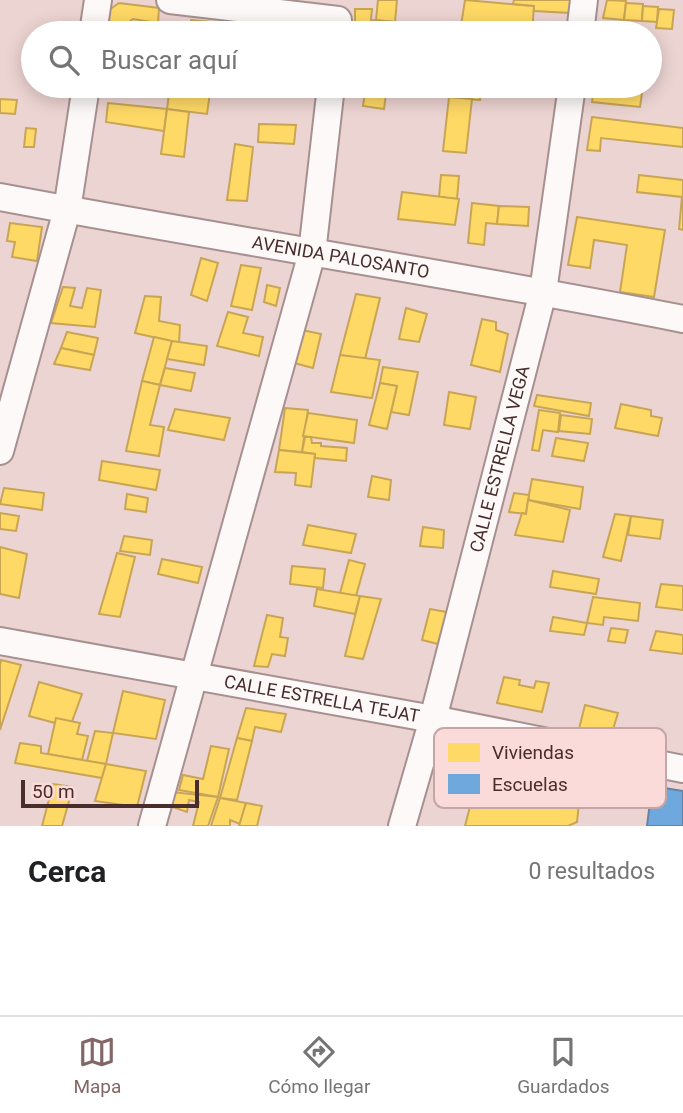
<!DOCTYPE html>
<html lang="es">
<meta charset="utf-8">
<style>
body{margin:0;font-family:Roboto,sans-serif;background:#f6f6f6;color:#202124}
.scale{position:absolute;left:21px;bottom:18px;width:178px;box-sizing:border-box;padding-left:7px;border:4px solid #492c2c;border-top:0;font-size:19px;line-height:24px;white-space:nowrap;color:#492c2c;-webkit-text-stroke:5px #fadbda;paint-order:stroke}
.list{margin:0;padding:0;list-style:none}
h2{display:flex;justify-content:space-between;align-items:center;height:91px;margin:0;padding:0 28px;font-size:30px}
h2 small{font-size:23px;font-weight:400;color:#757577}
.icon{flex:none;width:38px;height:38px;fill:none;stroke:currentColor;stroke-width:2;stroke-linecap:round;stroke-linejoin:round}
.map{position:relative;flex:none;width:683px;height:826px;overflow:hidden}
.search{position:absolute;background:#fff;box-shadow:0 4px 18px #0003;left:21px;right:21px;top:21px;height:77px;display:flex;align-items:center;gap:18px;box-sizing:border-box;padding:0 24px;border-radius:38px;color:#757577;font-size:26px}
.sheet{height:189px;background:#fff}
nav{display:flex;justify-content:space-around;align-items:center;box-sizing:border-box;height:98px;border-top:2px solid #e0e0e0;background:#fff;font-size:19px;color:#757577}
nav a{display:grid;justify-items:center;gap:4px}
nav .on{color:#826766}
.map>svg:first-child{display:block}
</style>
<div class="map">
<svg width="683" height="826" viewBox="0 0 683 826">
<rect width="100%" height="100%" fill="#ecd4d2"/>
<!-- homes -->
<g fill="#ffd966" stroke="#c8a555" stroke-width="2">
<path d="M 378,0 L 397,0 L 395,22 L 376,20 Z"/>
<path d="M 465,0 L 534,6 L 532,33 L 460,32 Z"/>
<path d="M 514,0 L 572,0 L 570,13 L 534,11 L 534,6 L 513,4 Z"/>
<path d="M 607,0 L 626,1 L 624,20 L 603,18 Z"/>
<path d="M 119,3 L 159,8 L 158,23 L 133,19 L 119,29 L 107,19 L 109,10 Z"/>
<path d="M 626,3 L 643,4 L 642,21 L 624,20 Z"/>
<path d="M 643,6 L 658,7 L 657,22 L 642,21 Z"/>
<path d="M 355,9 L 372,9 L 371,20 L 420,24 L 419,33 L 355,33 Z"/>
<path d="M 659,9 L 674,10 L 672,29 L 656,28 Z"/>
<path d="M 191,20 L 221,23 L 220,33 L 190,33 Z"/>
<path d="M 164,24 L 179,25 L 178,33 L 163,33 Z"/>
<path d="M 108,86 L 141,86 L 141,94 L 108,91 Z"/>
<path d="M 170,86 L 211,86 L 207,114 L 167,109 Z"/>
<path d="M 366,86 L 387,87 L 384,109 L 363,106 Z"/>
<path d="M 452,86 L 481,86 L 480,100 L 451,98 Z"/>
<path d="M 594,86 L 643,86 L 640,107 L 592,102 Z"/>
<path d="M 449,97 L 472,99 L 466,153 L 443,151 Z"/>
<path d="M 0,99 L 17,100 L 15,114 L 0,113 Z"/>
<path d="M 108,103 L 167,109 L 164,131 L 106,122 Z"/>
<path d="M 167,109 L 189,112 L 184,157 L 161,154 Z"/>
<path d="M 592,117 L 683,128 L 683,147 L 601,138 L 600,151 L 587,150 Z"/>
<path d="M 259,124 L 296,125 L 294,144 L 258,142 Z"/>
<path d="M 26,128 L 36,129 L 34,147 L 24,147 Z"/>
<path d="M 235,144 L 253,147 L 247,201 L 227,200 Z"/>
<path d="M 441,175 L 459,176 L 457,199 L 439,197 Z"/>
<path d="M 639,175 L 683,180 L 683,230 L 679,229 L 682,197 L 637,192 Z"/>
<path d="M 402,192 L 459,199 L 455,225 L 398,219 Z"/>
<path d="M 472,203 L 499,206 L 497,224 L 486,223 L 484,245 L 468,243 Z"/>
<path d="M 499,206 L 529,207 L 528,226 L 497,224 Z"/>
<path d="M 577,217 L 665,230 L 654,297 L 620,292 L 627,245 L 594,240 L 590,268 L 568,265 Z"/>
<path d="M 10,223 L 42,227 L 37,261 L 12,257 L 15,242 L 7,241 Z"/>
<path d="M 201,258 L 218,263 L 207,301 L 191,295 Z"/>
<path d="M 241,265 L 261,268 L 252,310 L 231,306 Z"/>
<path d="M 267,285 L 280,288 L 276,306 L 264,302 Z"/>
<path d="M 63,287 L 75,288 L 70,306 L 82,308 L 87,288 L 101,290 L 95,327 L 51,323 Z"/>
<path d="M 356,294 L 380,298 L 365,359 L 340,355 Z"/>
<path d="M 145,296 L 161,297 L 159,321 L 180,325 L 179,343 L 135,333 Z"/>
<path d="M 406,308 L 427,314 L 419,342 L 399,339 Z"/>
<path d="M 228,312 L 248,317 L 243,333 L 263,337 L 259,356 L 217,346 Z"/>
<path d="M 482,319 L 496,322 L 496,330 L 508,334 L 500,372 L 471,365 Z"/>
<path d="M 302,330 L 321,334 L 313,368 L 294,363 Z"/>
<path d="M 67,332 L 98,338 L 94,355 L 61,348 Z"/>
<path d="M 154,337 L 172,341 L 160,385 L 142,381 Z"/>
<path d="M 172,341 L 207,346 L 204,365 L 167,359 Z"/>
<path d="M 61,348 L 94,355 L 90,370 L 54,364 Z"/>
<path d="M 340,355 L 380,360 L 372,398 L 331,392 Z"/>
<path d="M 383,367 L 418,372 L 409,415 L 391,412 L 397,386 L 380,383 Z"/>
<path d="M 165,368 L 195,373 L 191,391 L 160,385 Z"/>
<path d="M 142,381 L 160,385 L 150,425 L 164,427 L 159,456 L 126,451 Z"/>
<path d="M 380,383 L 397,386 L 387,429 L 369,425 Z"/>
<path d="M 449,392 L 476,397 L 470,429 L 444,425 Z"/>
<path d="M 537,395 L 591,403 L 589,416 L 534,406 Z"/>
<path d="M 621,404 L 651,410 L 651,416 L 662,418 L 658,436 L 615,428 Z"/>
<path d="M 285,408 L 308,410 L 302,452 L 279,450 Z"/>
<path d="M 175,409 L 230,418 L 224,440 L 168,430 Z"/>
<path d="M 539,410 L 560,413 L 558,432 L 543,430 L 539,451 L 532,450 Z"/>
<path d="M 308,413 L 357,420 L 354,443 L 303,436 Z"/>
<path d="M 561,415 L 592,419 L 590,434 L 559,431 Z"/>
<path d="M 305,437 L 311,437 L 312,443 L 321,443 L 321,446 L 347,448 L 346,461 L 315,458 L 315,454 L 302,452 Z"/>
<path d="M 556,438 L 588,443 L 584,461 L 552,456 Z"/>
<path d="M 279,450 L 315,454 L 311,487 L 295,485 L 296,473 L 275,472 Z"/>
<path d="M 102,461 L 160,470 L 156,490 L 99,480 Z"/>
<path d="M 372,476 L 391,480 L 389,500 L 368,497 Z"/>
<path d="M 532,479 L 583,487 L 580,509 L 528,500 Z"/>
<path d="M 4,488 L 44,493 L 42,510 L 0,504 Z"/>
<path d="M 514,493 L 529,495 L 526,514 L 509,512 Z"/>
<path d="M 127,494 L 148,498 L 146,512 L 125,509 Z"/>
<path d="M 528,500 L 570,510 L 563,542 L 515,535 L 522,513 L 526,514 Z"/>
<path d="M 0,513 L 19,516 L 16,531 L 0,529 Z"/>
<path d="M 615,514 L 631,516 L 621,561 L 603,557 Z"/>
<path d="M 631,516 L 663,520 L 660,539 L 628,535 Z"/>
<path d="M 308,525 L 356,534 L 351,553 L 303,545 Z"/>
<path d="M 423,527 L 444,530 L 443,548 L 420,546 Z"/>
<path d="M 124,536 L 152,540 L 150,555 L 120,551 Z"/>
<path d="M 0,547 L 27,554 L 19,598 L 0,594 Z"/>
<path d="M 117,553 L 135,557 L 120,617 L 99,614 Z"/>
<path d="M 162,559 L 202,567 L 198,583 L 158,574 Z"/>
<path d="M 349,560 L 365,564 L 356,596 L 340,593 Z"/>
<path d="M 292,566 L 325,569 L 323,588 L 290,584 Z"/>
<path d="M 553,571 L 599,579 L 596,594 L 550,587 Z"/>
<path d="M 661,584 L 683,586 L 683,610 L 656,607 Z"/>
<path d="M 317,589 L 360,596 L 355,614 L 314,606 Z"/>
<path d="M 360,596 L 381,599 L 363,659 L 345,656 Z"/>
<path d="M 593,597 L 640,603 L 638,621 L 604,617 L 603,625 L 587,623 Z"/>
<path d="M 430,609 L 447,612 L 438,644 L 422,640 Z"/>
<path d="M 267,615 L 283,618 L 280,637 L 288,638 L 285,656 L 272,654 L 268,667 L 254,666 Z"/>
<path d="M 553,617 L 587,623 L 584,635 L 550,631 Z"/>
<path d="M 611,628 L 628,630 L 625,643 L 608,641 Z"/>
<path d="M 656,631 L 683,635 L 683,654 L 650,650 Z"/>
<path d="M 1,660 L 21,665 L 0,730 L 0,665 Z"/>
<path d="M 504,677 L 520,680 L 519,685 L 534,688 L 536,681 L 549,683 L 542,712 L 497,703 Z"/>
<path d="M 39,682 L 82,694 L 70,727 L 29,716 Z"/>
<path d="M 123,691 L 165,700 L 156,739 L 113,733 Z"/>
<path d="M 585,705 L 618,713 L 611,736 L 579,729 Z"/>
<path d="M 246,708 L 286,714 L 281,732 L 255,727 L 252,741 L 237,738 Z"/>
<path d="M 56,718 L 80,723 L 77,734 L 88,736 L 82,760 L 48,754 Z"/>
<path d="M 95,731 L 113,733 L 106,764 L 87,761 Z"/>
<path d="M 237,738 L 252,741 L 237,800 L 220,798 Z"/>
<path d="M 20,743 L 41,746 L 41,753 L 106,764 L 102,778 L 15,763 Z"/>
<path d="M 211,746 L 229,749 L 218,797 L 179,790 L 183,775 L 203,779 Z"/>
<path d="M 532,751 L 553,784 L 579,803 L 577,822 L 568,826 L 465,826 L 474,791 L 474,778 L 485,779 Z"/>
<path d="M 106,764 L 146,771 L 137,807 L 95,801 Z"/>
<path d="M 53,784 L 73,787 L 62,826 L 42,826 Z"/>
<path d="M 172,792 L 218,797 L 208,826 L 193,826 L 199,802 L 189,800 L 187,812 L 170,806 Z"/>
<path d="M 220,798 L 246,803 L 240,824 L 230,820 L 230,826 L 211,826 Z"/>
<path d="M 246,803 L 262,806 L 257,826 L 239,826 Z"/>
</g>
<!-- schools -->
<path fill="#6fa8dc" stroke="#6483a7" stroke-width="2" d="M 652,786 L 683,791 L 683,826 L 647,826 Z"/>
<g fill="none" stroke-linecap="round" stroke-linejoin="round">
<!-- minor casing -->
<g stroke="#a79090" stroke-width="30">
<g id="minor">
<path d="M 170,0 L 338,20"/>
<path d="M 93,33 L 98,0"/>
<path d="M 580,33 L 584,0"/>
<path id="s1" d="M 0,197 C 227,240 456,274 683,319"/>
<path d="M 0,451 L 67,210 L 86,86"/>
<path id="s2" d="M 0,641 L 433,719 L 683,769"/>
<path d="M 152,826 L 312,253 L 331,86"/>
<path id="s3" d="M 402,826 L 433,719 L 543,292 L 572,86"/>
</g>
</g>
<!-- minor -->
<use href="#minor" stroke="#fcf9f8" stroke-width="26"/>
</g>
<g text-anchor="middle" stroke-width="7" stroke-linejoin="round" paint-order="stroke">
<!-- street labels -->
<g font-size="18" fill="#492c2c" stroke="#fadbda">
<text dy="6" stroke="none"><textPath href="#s1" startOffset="346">AVENIDA PALOSANTO</textPath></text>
<text dy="6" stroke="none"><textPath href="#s3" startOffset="380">CALLE ESTRELLA VEGA</textPath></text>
<text dy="6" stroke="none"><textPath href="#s2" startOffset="327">CALLE ESTRELLA TEJAT</textPath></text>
</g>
</g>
<!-- legend -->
<rect x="434" y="728" width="232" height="80" rx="10" fill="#fadbda" stroke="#c5a6a6" stroke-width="2"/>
<rect x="448" y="743" width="32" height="19" fill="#ffd966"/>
<rect x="448" y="774" width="32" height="20" fill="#6fa8dc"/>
<g font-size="19" fill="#492c2c">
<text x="492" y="759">Viviendas</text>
<text x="492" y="791">Escuelas</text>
</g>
</svg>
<div class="scale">50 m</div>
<div class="search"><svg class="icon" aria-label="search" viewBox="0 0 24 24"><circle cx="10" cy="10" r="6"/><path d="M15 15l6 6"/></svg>Buscar aquí</div>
</div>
<section class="sheet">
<h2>Cerca<small>0 resultados</small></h2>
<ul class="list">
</ul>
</section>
<nav>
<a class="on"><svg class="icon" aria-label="map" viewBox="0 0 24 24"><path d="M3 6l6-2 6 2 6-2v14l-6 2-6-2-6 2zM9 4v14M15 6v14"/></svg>Mapa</a>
<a><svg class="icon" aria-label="directions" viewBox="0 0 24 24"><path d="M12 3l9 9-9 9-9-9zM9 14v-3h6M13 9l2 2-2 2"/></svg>Cómo llegar</a>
<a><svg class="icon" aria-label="saved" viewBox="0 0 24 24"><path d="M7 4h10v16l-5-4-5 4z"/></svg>Guardados</a>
</nav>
